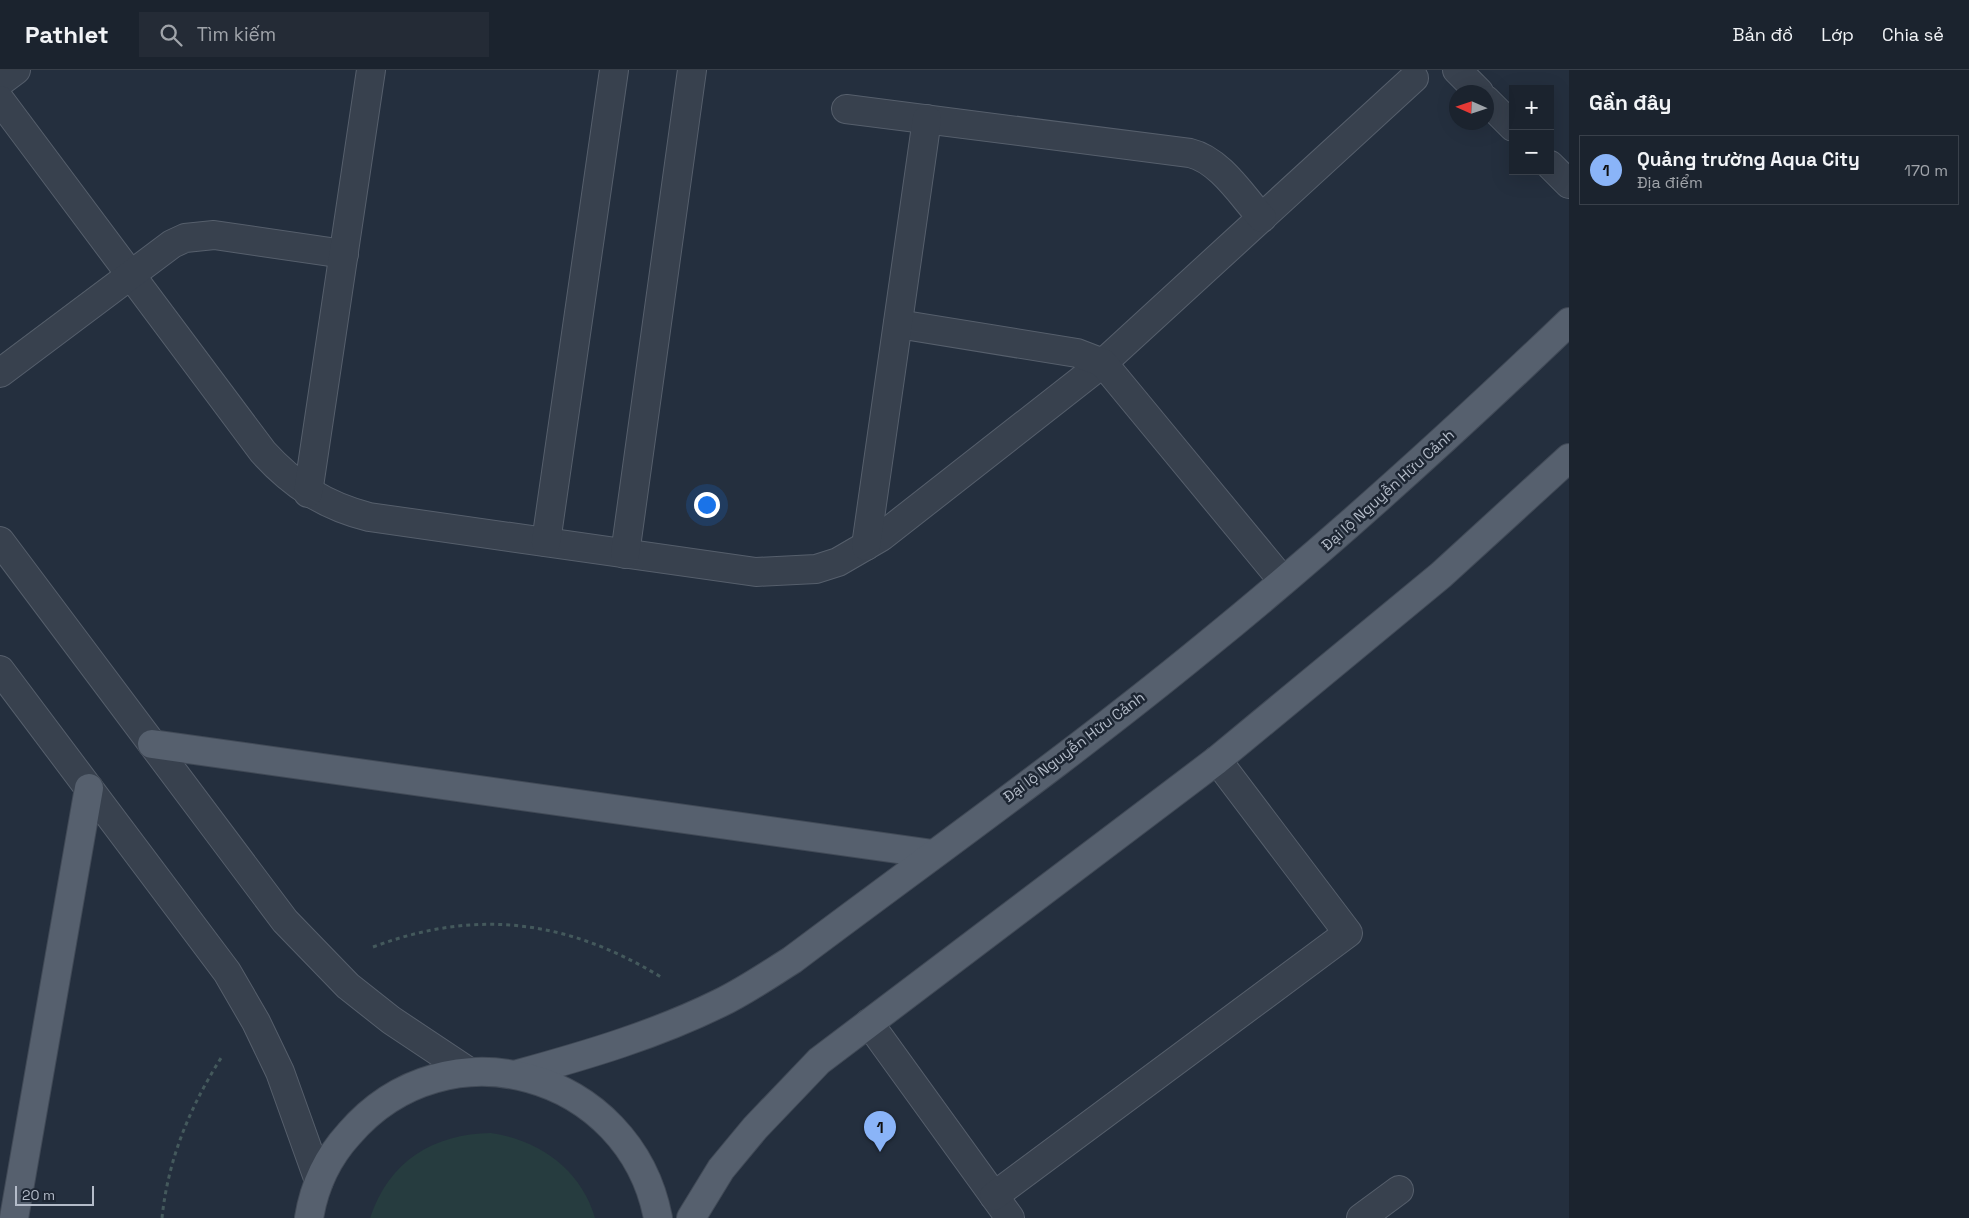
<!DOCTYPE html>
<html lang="vi">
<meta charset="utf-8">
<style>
body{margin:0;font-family:"Space Grotesk",sans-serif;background:#242b36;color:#f1f3f6}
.controls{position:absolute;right:15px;top:15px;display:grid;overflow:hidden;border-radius:0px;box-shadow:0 5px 20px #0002}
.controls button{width:45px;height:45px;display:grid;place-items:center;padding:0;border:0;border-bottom:1px solid #39404a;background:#1b232e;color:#f1f3f6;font:25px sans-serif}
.compass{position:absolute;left:1449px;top:15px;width:45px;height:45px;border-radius:50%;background:#1b232e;box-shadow:0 5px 20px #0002;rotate:273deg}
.scale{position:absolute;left:15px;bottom:12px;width:79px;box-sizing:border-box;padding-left:5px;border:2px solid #b4bcc9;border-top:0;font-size:14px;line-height:18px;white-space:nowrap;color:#b4bcc9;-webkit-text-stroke:4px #1d2633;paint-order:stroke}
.you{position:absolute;left:706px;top:434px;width:18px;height:18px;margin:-12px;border:4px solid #fff;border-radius:50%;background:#1a73e8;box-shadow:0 0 0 8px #1a73e833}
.badge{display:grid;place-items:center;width:32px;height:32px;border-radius:50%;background:#8ab4f8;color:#111;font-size:16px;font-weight:700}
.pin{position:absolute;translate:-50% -41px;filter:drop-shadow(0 1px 2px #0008)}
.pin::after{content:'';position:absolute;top:26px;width:18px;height:15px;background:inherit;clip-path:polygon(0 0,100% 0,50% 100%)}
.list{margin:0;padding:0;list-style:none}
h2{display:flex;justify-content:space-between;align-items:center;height:65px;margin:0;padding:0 20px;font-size:21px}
h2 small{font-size:16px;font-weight:400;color:#a0a4aa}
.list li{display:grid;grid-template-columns:32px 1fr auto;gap:15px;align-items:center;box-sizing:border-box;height:70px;margin:0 10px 10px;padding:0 10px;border:1px solid #39404a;border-radius:0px}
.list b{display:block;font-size:19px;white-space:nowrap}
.list p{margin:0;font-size:16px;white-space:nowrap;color:#a0a4aa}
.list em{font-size:16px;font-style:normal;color:#a0a4aa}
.icon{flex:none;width:28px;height:28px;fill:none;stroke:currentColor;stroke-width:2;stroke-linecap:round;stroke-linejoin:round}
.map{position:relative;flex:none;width:1569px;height:1148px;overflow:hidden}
header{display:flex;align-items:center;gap:30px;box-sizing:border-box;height:70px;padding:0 25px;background:#1b232e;border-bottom:1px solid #39404a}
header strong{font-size:24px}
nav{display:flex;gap:28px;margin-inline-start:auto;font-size:18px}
.search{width:350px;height:45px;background:#242b36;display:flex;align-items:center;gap:12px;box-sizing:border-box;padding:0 18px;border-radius:0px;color:#a0a4aa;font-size:19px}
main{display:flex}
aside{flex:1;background:#1b232e}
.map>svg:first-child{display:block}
</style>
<header>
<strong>Pathlet</strong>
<div class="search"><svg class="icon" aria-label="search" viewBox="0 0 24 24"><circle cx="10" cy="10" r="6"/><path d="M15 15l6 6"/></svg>Tìm kiếm</div>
<nav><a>Bản đồ</a><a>Lớp</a><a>Chia sẻ</a></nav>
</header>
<main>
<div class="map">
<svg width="1569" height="1148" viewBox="0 0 1569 1148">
<rect width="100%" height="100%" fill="#242f3e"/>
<!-- grass -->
<path fill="#263c3f" d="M 491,1063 C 540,1070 581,1100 595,1148 L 370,1148 C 389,1091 433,1064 491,1063 Z"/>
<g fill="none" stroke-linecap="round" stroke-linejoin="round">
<!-- minor casing -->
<g stroke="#565f6c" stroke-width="30">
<g id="minor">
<path d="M 1457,0 L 1479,22"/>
<path d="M 0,12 L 16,0"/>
<path d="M 0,30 L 263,382 C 293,415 325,436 369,447 L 756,502 L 816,499 L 838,492 L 881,467 L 1103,293 L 1414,8"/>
<path d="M 1486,30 L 1513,57"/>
<path d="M 846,39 L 1190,83 C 1220,90 1242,126 1262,148"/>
<path d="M 1550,95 L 1569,114"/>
<path d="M 898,254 L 1077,283 L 1103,293 L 1283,511"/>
<path d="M 0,303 L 172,174 L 185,168 L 214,165 L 344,184"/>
<path d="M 308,423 L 371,0"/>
<path d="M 0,471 L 285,851 L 348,916 L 391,950 L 469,1002"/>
<path d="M 546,472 L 614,0"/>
<path d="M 866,476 L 927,49"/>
<path d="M 625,484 L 692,0"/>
<path d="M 0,600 L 227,902 L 256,952 L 280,1002 L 319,1111"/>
<path d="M 869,953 L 1010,1148"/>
<path d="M 994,1126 L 1348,863 L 1217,690"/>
<path d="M 1361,1148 L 1399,1120"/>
</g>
</g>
<!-- major casing -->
<g stroke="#414a57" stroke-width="30">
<g id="major">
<path d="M 152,674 L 933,784"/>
<path d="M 518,1004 C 587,985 655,965 720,933 C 745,921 768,905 792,890 C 929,787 1070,687 1203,578 C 1330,475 1451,365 1569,252"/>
<path d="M 14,1148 L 89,718"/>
<path d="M 309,1148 C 314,1117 328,1087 349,1064 C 447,950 630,1002 658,1148"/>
<path d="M 691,1148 L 721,1099 L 755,1058 L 819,991 L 1217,690 L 1441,505 L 1569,388"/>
</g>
</g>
<!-- path -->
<g stroke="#44595c" stroke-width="3" stroke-dasharray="4 4" stroke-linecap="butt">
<path d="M 373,877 C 477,838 567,850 661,907"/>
<path d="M 162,1148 C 168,1089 190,1037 221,988"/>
</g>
<!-- minor -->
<use href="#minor" stroke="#38414e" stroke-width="28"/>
<!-- major -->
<use href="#major" stroke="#56606e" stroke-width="28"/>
</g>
<g text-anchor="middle" stroke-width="5" stroke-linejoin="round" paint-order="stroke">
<!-- street labels -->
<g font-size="15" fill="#b4bcc9" stroke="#1d2633">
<text transform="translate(1388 420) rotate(-42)" y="5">Đại lộ Nguyễn Hữu Cảnh</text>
<text transform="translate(1074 677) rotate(-37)" y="5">Đại lộ Nguyễn Hữu Cảnh</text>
</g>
</g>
</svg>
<div class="controls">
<button>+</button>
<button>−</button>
</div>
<svg class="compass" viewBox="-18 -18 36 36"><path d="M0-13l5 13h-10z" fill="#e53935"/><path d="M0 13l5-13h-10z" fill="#a0a4aa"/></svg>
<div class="scale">20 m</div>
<div class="you"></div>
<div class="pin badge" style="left:880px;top:1082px">1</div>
</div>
<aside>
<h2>Gần đây<small></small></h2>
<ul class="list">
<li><span class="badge">1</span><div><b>Quảng trường Aqua City</b><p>Địa điểm</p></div><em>170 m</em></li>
</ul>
</aside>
</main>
